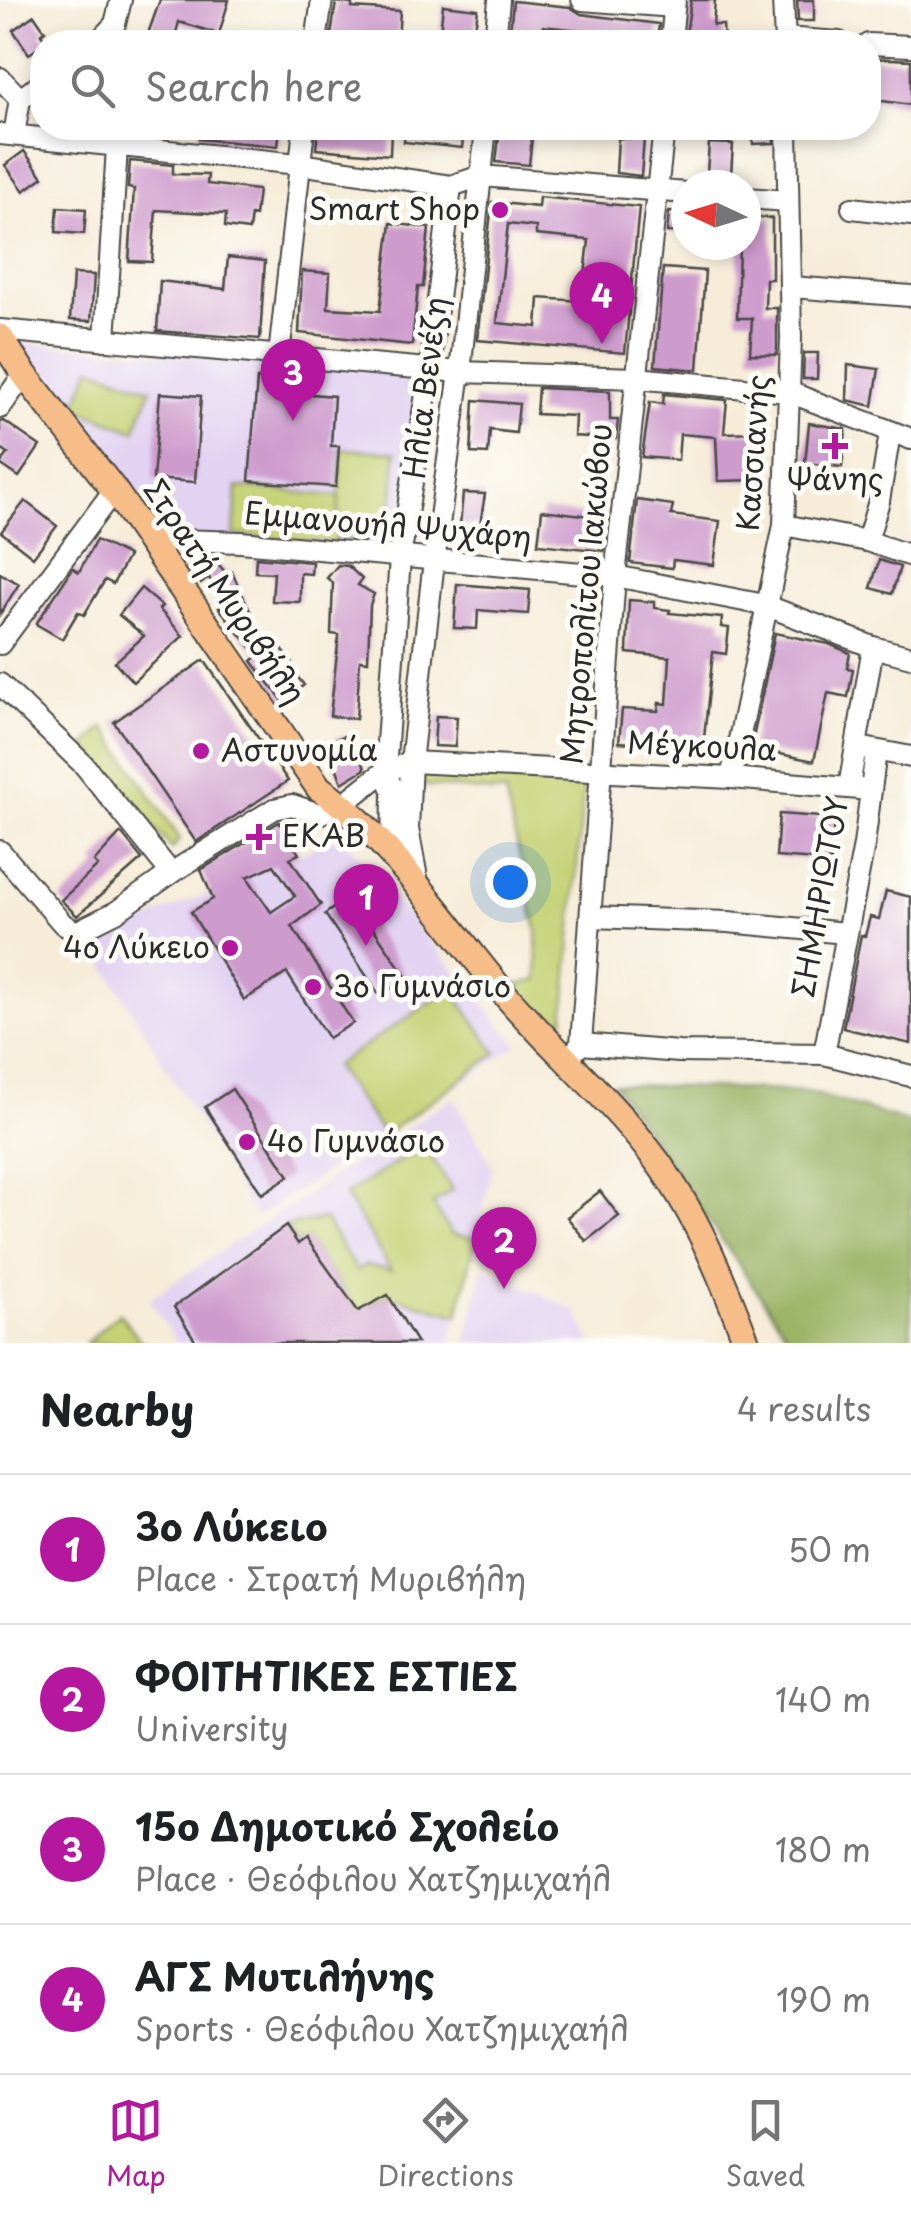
<!DOCTYPE html>
<meta charset="utf-8">
<style>
body{margin:0;font-family:"Playpen Sans",sans-serif;background:#f6f6f6;color:#202124}
.compass{position:absolute;left:671px;top:170px;width:90px;height:90px;border-radius:50%;background:#fff;box-shadow:0 5px 15px #0003;rotate:274deg}
.you{position:absolute;left:510px;top:882px;width:35px;height:35px;margin:-25px;border:8px solid #fff;border-radius:50%;background:#1a73e8;box-shadow:0 0 0 15px #1a73e833}
.badge{display:grid;place-items:center;width:65px;height:65px;border-radius:50%;background:#b5179e;color:#fff;font-size:32px;font-weight:700}
.pin{position:absolute;translate:-50% -82px;filter:drop-shadow(0 2px 5px #0008)}
.pin::after{content:'';position:absolute;top:52px;width:35px;height:30px;background:inherit;clip-path:polygon(0 0,100% 0,50% 100%)}
.list{margin:0;padding:0;list-style:none}
h2{display:flex;justify-content:space-between;align-items:center;height:130px;margin:0;padding:0 40px;font-size:42px}
h2 small{font-size:32px;font-weight:400;color:#757577}
.list li{display:grid;grid-template-columns:65px 1fr auto;gap:30px;align-items:center;box-sizing:border-box;height:150px;padding:0 40px;border-top:2px solid #e0e0e0}
.list b{display:block;font-size:38px;white-space:nowrap}
.list p{margin:0;font-size:32px;white-space:nowrap;color:#757577}
.list em{font-size:32px;font-style:normal;color:#757577}
.icon{flex:none;width:55px;height:55px;fill:none;stroke:currentColor;stroke-width:2;stroke-linecap:round;stroke-linejoin:round}
.map{position:relative;flex:none;width:911px;height:1343px;overflow:hidden}
.search{position:absolute;background:#fff;box-shadow:0 5px 15px #0003;left:30px;right:30px;top:30px;height:110px;display:flex;align-items:center;gap:25px;box-sizing:border-box;padding:0 35px;border-radius:40px;color:#757577;font-size:38px}
.sheet{height:730px;background:#fff}
nav{display:flex;justify-content:space-around;align-items:center;box-sizing:border-box;height:140px;border-top:2px solid #e0e0e0;background:#fff;font-size:28px;color:#757577}
nav a{display:grid;justify-items:center;gap:5px}
nav .on{color:#b5179e}
.map>svg:first-child{display:block}
</style>
<div class="map">
<svg width="911" height="1343" viewBox="0 0 911 1343">
<rect width="100%" height="100%" fill="#fdfcf7"/>
<filter id="ink" filterUnits="userSpaceOnUse"><feTurbulence type="fractalNoise" baseFrequency=".01" numOctaves="2"/><feDisplacementMap in="SourceGraphic" scale="20" xChannelSelector="R" yChannelSelector="G"/><feConvolveMatrix kernelMatrix="1 2 1 2 8 2 1 2 1" color-interpolation-filters="sRGB"/></filter>
<filter id="wash" filterUnits="userSpaceOnUse"><feTurbulence type="fractalNoise" baseFrequency=".0048" numOctaves="4" result="noise"/><feDisplacementMap in="SourceGraphic" scale="40" xChannelSelector="R" yChannelSelector="G"/><feGaussianBlur stdDeviation="2.25" result="paint"/><feColorMatrix in="noise" values="0 0 0 0 0 0 0 0 0 0 0 0 0 0 0 0 0 1.4 0 .05"/><feComposite in="paint" operator="in"/></filter>
<g filter="url(#wash)">
<rect width="100%" height="100%" fill="#f6ecd8"/>
<!-- built -->
<g fill="#e3d3f2">
<path d="M 8,342 L 423,373 L 396,550 L 157,533 Z"/>
<path d="M 341,836 L 518,1045 L 256,1218 L 94,947 L 160,914 Z"/>
<path d="M 453,1097 L 493,1166 L 451,1343 L 177,1343 L 149,1299 Z"/>
<path d="M 483,1267 L 576,1311 L 591,1343 L 466,1343 Z"/>
</g>
<!-- green -->
<g fill="#c4d274" stroke="#787e50" stroke-width="2.5">
<path d="M 91,367 L 151,389 L 135,431 L 75,408 Z"/>
<path d="M 342,449 L 396,452 L 390,540 L 337,537 L 339,497 L 335,543 L 234,535 L 237,487 L 339,496 Z"/>
<path d="M 105,727 L 180,839 L 172,849 L 85,746 Z"/>
<path d="M 411,762 L 585,771 L 563,1034 L 544,1041 L 500,989 L 538,980 L 537,930 L 505,793 L 410,784 Z"/>
<path d="M 451,989 L 497,1053 L 384,1135 L 334,1066 Z"/>
<path d="M 424,1145 L 452,1190 L 433,1204 L 451,1234 L 476,1238 L 458,1315 L 388,1295 L 358,1311 L 306,1239 L 298,1244 L 286,1226 L 324,1219 L 357,1271 L 365,1265 L 391,1270 L 345,1195 Z"/>
<path d="M 119,1313 L 142,1343 L 86,1343 Z"/>
</g>
<!-- forest -->
<path fill="#9bb466" stroke="#637048" stroke-width="2.5" d="M 614,1084 L 809,1092 L 911,1123 L 911,1343 L 793,1343 Z"/>
<g id="blocks">
<!-- building -->
<g fill="#ce9bcd" fill-rule="evenodd">
<path d="M 160,0 L 229,0 L 219,34 L 179,22 L 176,33 L 194,37 L 193,42 L 145,42 Z"/>
<path d="M 691,0 L 715,0 L 713,25 L 723,25 L 724,42 L 685,42 Z"/>
<path d="M 797,0 L 814,0 L 814,21 L 798,21 Z"/>
<path d="M 513,1 L 570,7 L 581,14 L 659,24 L 657,42 L 620,42 L 621,34 L 543,26 L 541,42 L 509,42 Z"/>
<path d="M 336,2 L 352,4 L 352,8 L 400,11 L 398,42 L 349,39 L 348,42 L 330,42 Z"/>
<path d="M 443,5 L 478,9 L 473,42 L 439,42 Z"/>
<path d="M 34,15 L 45,31 L 41,34 L 47,42 L 29,54 L 13,30 Z"/>
<path d="M 869,58 L 911,60 L 911,105 L 868,99 Z"/>
<path d="M 200,128 L 280,128 L 278,146 L 199,139 Z"/>
<path d="M 405,128 L 464,128 L 462,148 L 404,142 Z"/>
<path d="M 500,128 L 533,128 L 529,165 L 496,162 Z"/>
<path d="M 752,128 L 773,128 L 774,143 L 753,144 Z"/>
<path d="M 318,129 L 391,130 L 390,155 L 316,149 Z"/>
<path d="M 618,138 L 644,139 L 641,176 L 616,173 Z"/>
<path d="M 709,143 L 733,144 L 731,175 L 707,173 Z"/>
<path d="M 24,151 L 43,177 L 24,191 L 5,165 Z"/>
<path d="M 130,161 L 173,165 L 173,174 L 208,175 L 207,184 L 258,190 L 255,216 L 251,215 L 249,230 L 225,227 L 226,214 L 156,210 L 152,262 L 129,261 L 134,189 L 128,188 Z"/>
<path d="M 539,197 L 639,207 L 625,353 L 477,340 L 492,202 L 538,207 ZM 508,224 L 536,227 L 536,235 L 589,240 L 582,301 L 539,298 L 537,327 L 497,323 Z"/>
<path d="M 58,207 L 86,209 L 84,234 L 56,232 Z"/>
<path d="M 669,212 L 686,213 L 686,233 L 667,232 Z"/>
<path d="M 746,217 L 772,218 L 772,279 L 766,279 L 765,308 L 777,308 L 777,355 L 750,354 L 752,318 L 737,318 L 739,245 L 746,245 Z"/>
<path d="M 391,223 L 429,228 L 423,287 L 418,287 L 412,345 L 299,333 L 302,271 L 330,273 L 328,308 L 380,311 Z"/>
<path d="M 228,257 L 265,261 L 260,339 L 157,331 L 160,281 L 225,289 Z"/>
<path d="M 663,268 L 705,271 L 698,370 L 655,366 Z"/>
<path d="M 73,274 L 94,275 L 91,321 L 70,320 Z"/>
<path d="M 804,353 L 818,353 L 817,379 L 803,379 Z"/>
<path d="M 848,365 L 879,369 L 873,406 L 847,400 Z"/>
<path d="M 257,379 L 301,382 L 300,393 L 334,396 L 331,446 L 339,446 L 336,487 L 249,481 Z"/>
<path d="M 538,388 L 610,391 L 610,420 L 618,420 L 616,439 L 574,436 L 575,416 L 536,414 Z"/>
<path d="M 160,393 L 201,396 L 195,482 L 153,479 Z"/>
<path d="M 664,394 L 727,400 L 724,433 L 758,432 L 760,480 L 718,481 L 716,437 L 680,434 L 678,460 L 642,457 L 650,402 L 663,404 Z"/>
<path d="M 474,400 L 519,404 L 516,433 L 490,430 L 488,454 L 471,453 Z"/>
<path d="M 4,421 L 40,446 L 19,477 L 0,464 L 8,454 L 0,448 L 0,422 Z"/>
<path d="M 809,423 L 846,429 L 842,467 L 805,463 Z"/>
<path d="M 463,493 L 485,494 L 480,525 L 460,526 Z"/>
<path d="M 637,500 L 673,505 L 671,515 L 720,521 L 714,565 L 673,560 L 672,568 L 630,563 Z"/>
<path d="M 25,501 L 57,526 L 33,557 L 1,532 Z"/>
<path d="M 542,510 L 608,518 L 604,551 L 538,544 Z"/>
<path d="M 96,540 L 128,556 L 113,584 L 105,580 L 84,615 L 78,612 L 62,639 L 36,624 L 73,568 L 79,572 Z"/>
<path d="M 198,554 L 210,555 L 228,575 L 232,572 L 250,611 L 244,615 L 272,645 L 276,642 L 292,662 L 288,665 L 304,685 L 283,701 L 252,661 L 258,656 L 219,608 L 222,606 L 209,577 L 201,584 L 187,568 L 199,557 Z"/>
<path d="M 256,557 L 312,562 L 311,574 L 300,573 L 300,602 L 272,601 L 274,573 L 255,572 Z"/>
<path d="M 879,560 L 900,567 L 892,594 L 871,588 Z"/>
<path d="M 338,565 L 348,566 L 362,579 L 358,585 L 374,594 L 370,605 L 368,661 L 360,660 L 356,719 L 330,716 L 339,635 L 331,634 L 333,583 L 327,578 Z"/>
<path d="M 0,573 L 19,584 L 0,614 Z"/>
<path d="M 457,584 L 530,590 L 528,614 L 478,610 L 477,629 L 454,628 Z"/>
<path d="M 141,588 L 162,606 L 159,609 L 183,636 L 133,682 L 115,662 L 144,636 L 119,615 Z"/>
<path d="M 629,600 L 654,602 L 654,608 L 670,610 L 669,613 L 722,618 L 721,627 L 729,628 L 726,654 L 713,652 L 703,748 L 619,742 L 622,709 L 658,711 L 659,703 L 667,704 L 670,657 L 627,653 Z"/>
<path d="M 775,633 L 829,644 L 850,653 L 847,668 L 853,669 L 848,697 L 828,693 L 814,761 L 751,748 Z"/>
<path d="M 204,660 L 288,781 L 196,842 L 114,722 Z"/>
<path d="M 436,716 L 457,717 L 455,747 L 434,746 Z"/>
<path d="M 344,736 L 350,753 L 359,749 L 365,769 L 342,783 L 327,742 Z"/>
<path d="M 779,814 L 834,818 L 831,861 L 776,857 Z"/>
<path d="M 279,822 L 299,854 L 290,858 L 321,905 L 292,926 L 353,1023 L 328,1038 L 287,973 L 244,1000 L 191,912 L 213,899 L 201,870 ZM 274,865 L 295,896 L 271,912 L 247,877 Z"/>
<path d="M 121,833 L 142,859 L 77,916 L 61,900 L 98,866 L 94,862 Z"/>
<path d="M 886,891 L 911,897 L 911,1044 L 843,1028 L 861,935 L 865,936 L 870,917 L 879,919 Z"/>
<path d="M 351,895 L 407,978 L 380,996 L 325,914 Z"/>
<path d="M 232,1089 L 289,1176 L 262,1194 L 205,1107 Z"/>
<path d="M 600,1191 L 619,1216 L 586,1241 L 567,1217 Z"/>
<path d="M 286,1226 L 298,1244 L 306,1238 L 358,1311 L 388,1295 L 417,1343 L 197,1343 L 174,1307 Z"/>
</g>
</g>
</g>
<g filter="url(#ink)">
<use href="#blocks" fill-opacity="0" stroke="#494845" stroke-width="2.5"/>
<g fill="none" stroke-linecap="round" stroke-linejoin="round">
<!-- minor casing -->
<g stroke="#494845" stroke-width="24">
<g id="minor">
<path d="M 582,0 L 674,7"/>
<path d="M 783,0 L 785,42"/>
<path d="M 785,38 L 839,42"/>
<path d="M 98,42 L 115,24 L 121,0"/>
<path d="M 316,42 L 322,0"/>
<path d="M 495,42 L 499,0"/>
<path d="M 671,42 L 675,0"/>
<path d="M 868,44 L 911,46"/>
<path d="M 0,78 L 20,99"/>
<path d="M 0,134 L 299,164 L 451,186 L 481,176 L 686,193"/>
<path d="M 14,135 L 20,99 L 42,83"/>
<path d="M 746,198 L 788,201"/>
<path d="M 852,208 L 911,215"/>
<path d="M 791,287 L 911,296"/>
<path d="M 0,330 L 460,372 L 636,378 L 789,392 L 911,439"/>
<path d="M 105,340 L 117,147"/>
<path d="M 279,356 L 304,128"/>
<path d="M 0,408 L 24,374"/>
<path d="M 784,525 L 867,541 L 911,556"/>
<path d="M 148,539 L 241,542 L 615,576 L 765,605 L 873,647 L 911,657"/>
<path d="M 867,541 L 879,501 L 890,433"/>
<path d="M 0,644 L 114,490"/>
<path d="M 0,684 L 84,765 L 171,873"/>
<path d="M 864,748 L 911,757"/>
<path d="M 731,778 L 784,525 L 791,339 L 787,128"/>
<path d="M 849,787 L 873,647"/>
<path d="M 0,851 L 63,924 L 76,932 L 116,912 L 171,873 L 274,809 L 292,805 L 319,814 L 342,805 L 385,771 L 400,558 L 430,369 L 451,186"/>
<path d="M 392,859 L 393,790 L 385,771 L 411,762 L 731,778 L 871,790"/>
<path d="M 418,883 L 408,829 L 411,762 L 434,561 L 460,372 L 486,128"/>
<path d="M 591,917 L 728,922 L 846,933"/>
<path d="M 581,1044 L 679,1052 L 824,1054 L 911,1076"/>
<path d="M 824,1054 L 864,845 L 876,751"/>
<path d="M 567,1060 L 581,1044 L 615,576 L 664,128"/>
</g>
</g>
<!-- major casing -->
<g stroke="#494845" stroke-width="29">
<path id="major" d="M 0,337 L 24,374 L 114,490 L 319,788 C 384,832 446,924 497,985 C 546,1044 605,1093 651,1153 C 695,1210 722,1277 747,1343"/>
</g>
<!-- minor -->
<use href="#minor" stroke="#fff" stroke-width="20"/>
<!-- major -->
<use href="#major" stroke="#f7bd88" stroke-width="25"/>
</g>
</g>
<!-- markers -->
<g fill="#b5179e" stroke="#fdfcf7" stroke-width="4">
<circle cx="500" cy="210" r="10"/>
<path d="M830 431h10v10h10v10h-10v10h-10v-10h-10v-10h10z"/>
<circle cx="201" cy="751" r="10"/>
<path d="M254 822h10v10h10v10h-10v10h-10v-10h-10v-10h10z"/>
<circle cx="230" cy="948" r="10"/>
<circle cx="313" cy="987" r="10"/>
<circle cx="247" cy="1142" r="10"/>
</g>
<g text-anchor="middle" stroke-width="10" stroke-linejoin="round" paint-order="stroke">
<!-- poi labels -->
<g font-size="30" fill="#2b2b2b" stroke="#fdfcf7" text-anchor="start">
<text x="480" y="220" text-anchor="end">Smart Shop</text>
<text x="835" y="490" text-anchor="middle">Ψάνης</text>
<text x="221" y="761">Αστυνομία</text>
<text x="282" y="847">ΕΚΑΒ</text>
<text x="210" y="958" text-anchor="end">4ο Λύκειο</text>
<text x="333" y="997">3ο Γυμνάσιο</text>
<text x="267" y="1152">4ο Γυμνάσιο</text>
</g>
<!-- street labels -->
<g font-size="30" fill="#2b2b2b" stroke="#fdfcf7">
<text transform="translate(426 388) rotate(-83)" y="10">Ηλία Βενέζη</text>
<text transform="translate(754 453) rotate(-86)" y="10">Κασσιανής</text>
<text transform="translate(388 526) rotate(5)" y="10">Εμμανουήλ Ψυχάρη</text>
<text transform="translate(224 592) rotate(56)" y="10">Στρατή Μυριβήλη</text>
<text transform="translate(587 594) rotate(-85)" y="10">Μητροπολίτου Ιακώβου</text>
<text transform="translate(702 747) rotate(3)" y="10">Μέγκουλα</text>
<text transform="translate(821 897) rotate(-80)" y="10">ΣΗΜΗΡΙΩΤΟΥ</text>
</g>
</g>
</svg>
<svg class="compass" viewBox="-18 -18 36 36"><path d="M0-13l5 13h-10z" fill="#e53935"/><path d="M0 13l5-13h-10z" fill="#757577"/></svg>
<div class="you"></div>
<div class="pin badge" style="left:366px;top:946px">1</div>
<div class="pin badge" style="left:504px;top:1289px">2</div>
<div class="pin badge" style="left:293px;top:421px">3</div>
<div class="pin badge" style="left:602px;top:344px">4</div>
<div class="search"><svg class="icon" aria-label="search" viewBox="0 0 24 24"><circle cx="10" cy="10" r="6"/><path d="M15 15l6 6"/></svg>Search here</div>
</div>
<section class="sheet">
<h2>Nearby<small>4 results</small></h2>
<ul class="list">
<li><span class="badge">1</span><div><b>3ο Λύκειο</b><p>Place · Στρατή Μυριβήλη</p></div><em>50 m</em></li>
<li><span class="badge">2</span><div><b>ΦΟΙΤΗΤΙΚΕΣ ΕΣΤΙΕΣ</b><p>University</p></div><em>140 m</em></li>
<li><span class="badge">3</span><div><b>15o Δημοτικό Σχολείο</b><p>Place · Θεόφιλου Χατζημιχαήλ</p></div><em>180 m</em></li>
<li><span class="badge">4</span><div><b>ΑΓΣ Μυτιλήνης</b><p>Sports · Θεόφιλου Χατζημιχαήλ</p></div><em>190 m</em></li>
</ul>
</section>
<nav>
<a class="on"><svg class="icon" aria-label="map" viewBox="0 0 24 24"><path d="M3 6l6-2 6 2 6-2v14l-6 2-6-2-6 2zM9 4v14M15 6v14"/></svg>Map</a>
<a><svg class="icon" aria-label="directions" viewBox="0 0 24 24"><path d="M12 3l9 9-9 9-9-9zM9 14v-3h6M13 9l2 2-2 2"/></svg>Directions</a>
<a><svg class="icon" aria-label="saved" viewBox="0 0 24 24"><path d="M7 4h10v16l-5-4-5 4z"/></svg>Saved</a>
</nav>
